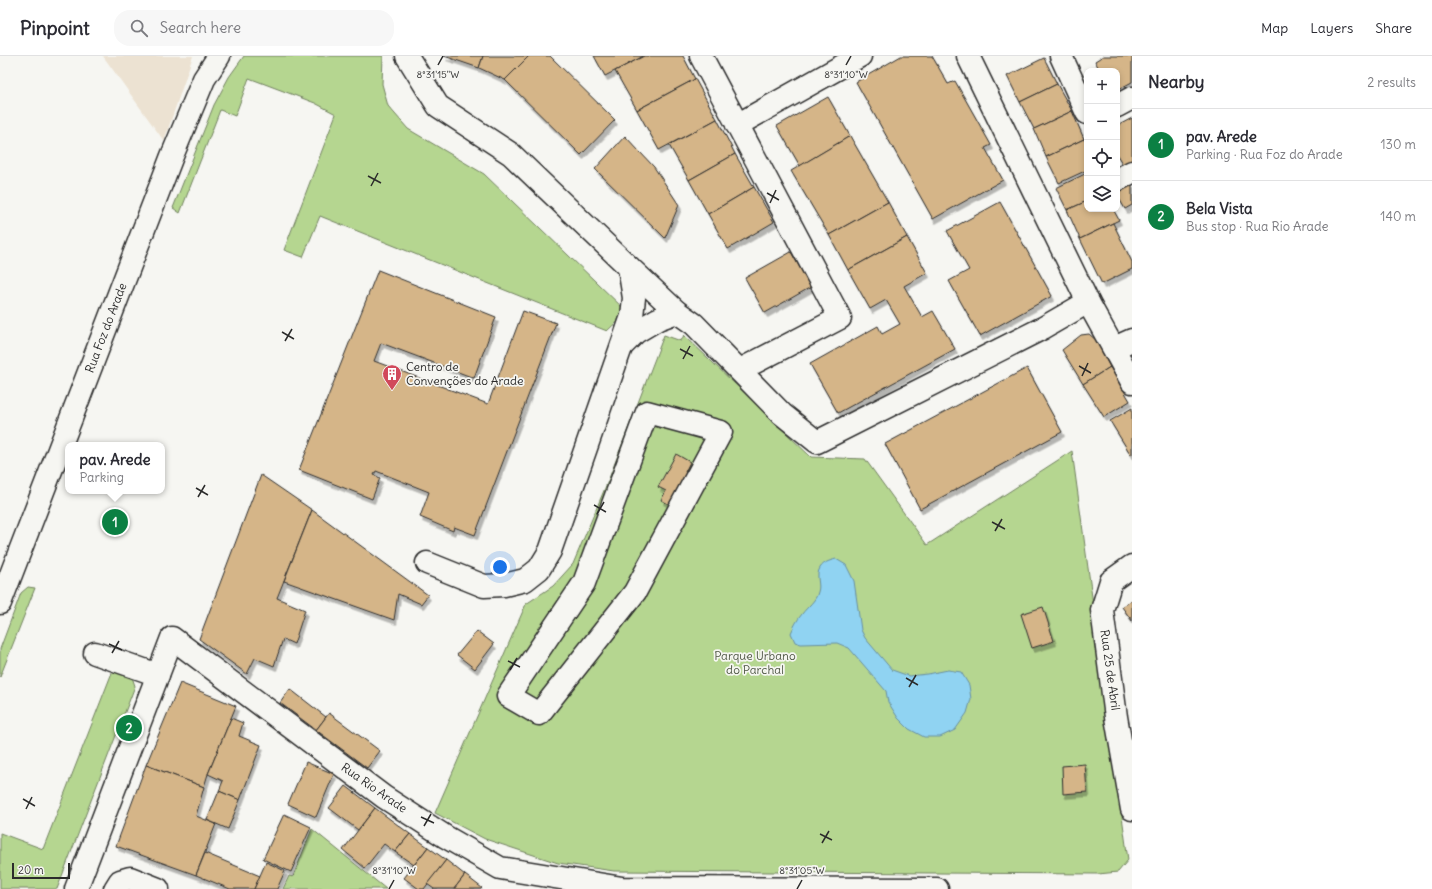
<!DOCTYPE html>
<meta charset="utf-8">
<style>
body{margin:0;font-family:Delius,sans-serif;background:#f7f7f7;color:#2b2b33}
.controls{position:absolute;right:12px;top:12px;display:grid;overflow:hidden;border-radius:8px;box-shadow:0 2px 6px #0003}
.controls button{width:36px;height:36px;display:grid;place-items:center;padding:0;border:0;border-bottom:1px solid #e1e1e2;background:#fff;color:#2b2b33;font:20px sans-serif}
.scale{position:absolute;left:12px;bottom:10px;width:58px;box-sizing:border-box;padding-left:4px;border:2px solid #2b2b2b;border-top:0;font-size:11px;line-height:14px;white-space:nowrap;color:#2b2b2b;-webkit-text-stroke:3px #f6f6f2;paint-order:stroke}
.you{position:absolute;left:500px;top:511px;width:14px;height:14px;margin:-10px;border:3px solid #fff;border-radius:50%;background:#1a73e8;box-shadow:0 0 0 6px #1a73e833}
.badge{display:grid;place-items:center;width:26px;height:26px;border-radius:50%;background:#0b8043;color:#fff;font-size:13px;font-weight:700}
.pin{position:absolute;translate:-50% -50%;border:2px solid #fff;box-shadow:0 1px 4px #0006}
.popup{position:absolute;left:65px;top:386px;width:100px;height:52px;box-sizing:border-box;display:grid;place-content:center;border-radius:8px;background:#fff;filter:drop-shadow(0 1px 3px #0005);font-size:13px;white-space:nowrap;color:#7c7c81}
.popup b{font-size:15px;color:#2b2b33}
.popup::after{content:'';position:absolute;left:50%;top:100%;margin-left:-8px;border:8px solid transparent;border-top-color:#fff}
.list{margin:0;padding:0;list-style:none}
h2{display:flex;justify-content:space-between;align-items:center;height:52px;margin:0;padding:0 16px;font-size:17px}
h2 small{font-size:13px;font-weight:400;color:#7c7c81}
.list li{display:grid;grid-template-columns:26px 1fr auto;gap:12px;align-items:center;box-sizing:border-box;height:72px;padding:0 16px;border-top:1px solid #e1e1e2}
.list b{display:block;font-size:15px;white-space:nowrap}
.list p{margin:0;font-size:13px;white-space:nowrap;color:#7c7c81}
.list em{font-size:13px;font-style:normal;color:#7c7c81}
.icon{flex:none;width:22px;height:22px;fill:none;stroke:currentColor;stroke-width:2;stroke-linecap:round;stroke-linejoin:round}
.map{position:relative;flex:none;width:1132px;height:833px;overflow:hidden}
header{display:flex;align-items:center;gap:24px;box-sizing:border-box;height:56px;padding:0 20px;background:#fff;border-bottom:1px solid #e1e1e2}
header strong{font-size:19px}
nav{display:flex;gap:22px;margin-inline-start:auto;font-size:14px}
.search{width:280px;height:36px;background:#f7f7f7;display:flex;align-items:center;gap:10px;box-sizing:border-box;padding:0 14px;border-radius:16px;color:#7c7c81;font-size:15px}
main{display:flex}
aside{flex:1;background:#fff}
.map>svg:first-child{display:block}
</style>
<header>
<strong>Pinpoint</strong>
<div class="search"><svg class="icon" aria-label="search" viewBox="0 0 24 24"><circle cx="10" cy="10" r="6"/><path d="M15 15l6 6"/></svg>Search here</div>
<nav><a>Map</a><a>Layers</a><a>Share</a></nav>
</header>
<main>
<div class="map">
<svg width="1132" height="833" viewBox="0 0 1132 833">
<defs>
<filter id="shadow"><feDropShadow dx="2.5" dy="4.5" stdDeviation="0" flood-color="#0004"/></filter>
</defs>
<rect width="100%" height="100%" fill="#f6f6f2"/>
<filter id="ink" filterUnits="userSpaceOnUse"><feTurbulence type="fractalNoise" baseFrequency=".025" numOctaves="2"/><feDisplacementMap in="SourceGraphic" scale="8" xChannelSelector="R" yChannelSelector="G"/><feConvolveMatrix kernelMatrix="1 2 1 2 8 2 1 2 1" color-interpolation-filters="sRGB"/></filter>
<g filter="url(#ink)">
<!-- built -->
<path fill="#ece2d2" d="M 103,0 L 193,0 L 164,85 Z"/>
<!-- green -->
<g fill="#b5d690" stroke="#70805e">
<path d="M 244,0 L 383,0 L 382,28 L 388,50 L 408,73 L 484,118 L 624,253 L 624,259 L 607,275 L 320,160 L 303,201 L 284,194 L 336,58 L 315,47 L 249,22 L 235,60 L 220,54 L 180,157 L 173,152 L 214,49 L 229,21 Z"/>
<path d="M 664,279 L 681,285 L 684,279 L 811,401 L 865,403 L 927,489 L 1072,395 L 1128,804 L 1118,816 L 1098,818 L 614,815 L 558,807 L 485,783 L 435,757 L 526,548 L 553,530 L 573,508 L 608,425 Z"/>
<path d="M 28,531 L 35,532 L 0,621 L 0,593 L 21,537 Z"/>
<path d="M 113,614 L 132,621 L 135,630 L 57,833 L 0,833 L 0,777 L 43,793 Z"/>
<path d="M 312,773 L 386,833 L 283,833 L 289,820 L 293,821 Z"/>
</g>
<!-- water -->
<path fill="#90d3f2" stroke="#6890a2" d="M 836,503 L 846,509 L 854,525 L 861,574 L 865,582 L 892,614 L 909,620 L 928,618 L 948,614 L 961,616 L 969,629 L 971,643 L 967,657 L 955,674 L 940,681 L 924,681 L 909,673 L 898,662 L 888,646 L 886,635 L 849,592 L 837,587 L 801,588 L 795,586 L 791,577 C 794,570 797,564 802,558 C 807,551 816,545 818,536 C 821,528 815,520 820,512 C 824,506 829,505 836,503 Z"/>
<!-- building -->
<g fill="#d5b588" stroke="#2b2b2b" filter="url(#shadow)">
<path d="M 444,0 L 483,0 L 479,12 Z"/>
<path d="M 483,0 L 529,0 L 505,24 L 479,12 Z"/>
<path d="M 529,0 L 550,0 L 615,64 L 581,99 L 505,24 Z"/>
<path d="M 594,0 L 644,0 L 605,20 Z"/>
<path d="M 644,0 L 683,0 L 695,23 L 637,54 L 615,15 Z"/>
<path d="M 901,0 L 932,0 L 948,28 L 955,25 L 991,89 L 985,92 L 1003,124 L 933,163 L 856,26 Z"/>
<path d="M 1103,0 L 1132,0 L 1132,26 L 1117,34 L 1117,15 L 1100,15 L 1095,5 Z"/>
<path d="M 1044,2 L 1057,28 L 1020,46 L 1007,20 Z"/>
<path d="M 695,23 L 717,63 L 659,94 L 637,54 Z"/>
<path d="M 1057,28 L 1072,55 L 1034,73 L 1020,46 Z"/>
<path d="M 828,41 L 850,80 L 800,110 L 777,70 Z"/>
<path d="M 1072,55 L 1084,83 L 1046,101 L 1034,73 Z"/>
<path d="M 1132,62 L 1132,104 L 1123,109 L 1117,99 L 1117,70 Z"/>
<path d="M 717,63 L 735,98 L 689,124 L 669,89 Z"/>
<path d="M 625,80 L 654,111 L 679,149 L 665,182 L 595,113 Z"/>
<path d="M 850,80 L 888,146 L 829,179 L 791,115 Z"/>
<path d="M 1084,83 L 1087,88 L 1087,114 L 1059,127 L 1046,101 Z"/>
<path d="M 735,98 L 754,131 L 708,158 L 689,124 Z"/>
<path d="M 1087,117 L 1087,145 L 1067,154 L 1056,132 Z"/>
<path d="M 1131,127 L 1132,130 L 1132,149 L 1125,153 L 1117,139 L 1117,135 Z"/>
<path d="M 754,131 L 774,166 L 728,193 L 708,158 Z"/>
<path d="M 1087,145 L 1087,153 L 1113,153 L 1119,164 L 1080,183 L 1067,154 Z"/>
<path d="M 888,146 L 907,181 L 848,214 L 829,179 Z"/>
<path d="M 1000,146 L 1052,240 L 980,280 L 949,225 L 969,214 L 947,175 Z"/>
<path d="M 1113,167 L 1132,206 L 1132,213 L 1102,228 L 1080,183 Z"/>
<path d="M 907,181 L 927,217 L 904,230 L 922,261 L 933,255 L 955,293 L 838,357 L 810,308 L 878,270 L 882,278 L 900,268 L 886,244 L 870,253 L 848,214 Z"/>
<path d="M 791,196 L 811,231 L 765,257 L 745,222 Z"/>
<path d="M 378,214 L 496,261 L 474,322 L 381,287 L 374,305 L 488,348 L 523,255 L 556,267 L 475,479 L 454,471 L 453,475 L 420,461 L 429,436 L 376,415 L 374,419 L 380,422 L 372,443 L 299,414 Z"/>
<path d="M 1089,278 L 1096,284 L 1110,311 L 1083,328 L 1062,294 L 1081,279 Z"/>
<path d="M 1110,311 L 1130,345 L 1104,361 L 1083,328 Z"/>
<path d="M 1027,312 L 1062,376 L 920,453 L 885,388 Z"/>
<path d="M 1132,352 L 1132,398 L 1131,399 L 1110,365 Z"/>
<path d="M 676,398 L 690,406 L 685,416 L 689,418 L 672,450 L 661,444 L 666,435 L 658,431 Z"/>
<path d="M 261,419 L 312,454 L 277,542 L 305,554 L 294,588 L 283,583 L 274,610 L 255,602 L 247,618 L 199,583 Z"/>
<path d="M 312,454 L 428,539 L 421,548 L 398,538 L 394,564 L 284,525 Z"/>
<path d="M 1132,544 L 1132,565 L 1122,551 Z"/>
<path d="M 1043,551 L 1054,585 L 1032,592 L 1021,558 Z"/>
<path d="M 477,575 L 494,588 L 475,613 L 457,599 Z"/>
<path d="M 180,627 L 236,650 L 208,718 L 204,731 L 146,709 Z"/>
<path d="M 290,633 L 326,661 L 316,674 L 280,647 Z"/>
<path d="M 329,657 L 380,695 L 367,712 L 316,674 Z"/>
<path d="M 231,662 L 243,667 L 239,680 L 261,689 L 240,744 L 219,735 L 223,725 L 208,718 Z"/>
<path d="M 306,706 L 334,718 L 316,761 L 288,748 Z"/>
<path d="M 1085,708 L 1087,736 L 1063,738 L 1062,710 Z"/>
<path d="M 146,709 L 204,731 L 196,760 L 216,768 L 196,819 L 116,790 Z"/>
<path d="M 346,730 L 375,752 L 358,774 L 329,752 Z"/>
<path d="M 219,735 L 240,744 L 228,773 L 207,764 Z"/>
<path d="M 375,752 L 410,778 L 395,796 L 384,788 L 365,812 L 343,794 Z"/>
<path d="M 284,758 L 311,771 L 291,816 L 263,803 Z"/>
<path d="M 410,778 L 428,791 L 414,809 L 395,796 Z"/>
<path d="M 428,791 L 446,804 L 424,833 L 419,833 L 404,822 Z"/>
<path d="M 205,797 L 260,820 L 254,833 L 230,833 L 196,819 Z"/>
<path d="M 446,804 L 465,819 L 454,833 L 434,833 L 427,828 Z"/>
<path d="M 266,806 L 285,815 L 277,833 L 254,833 Z"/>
<path d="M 465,819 L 482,832 L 481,833 L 454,833 Z"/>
</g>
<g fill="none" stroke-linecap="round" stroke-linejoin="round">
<!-- minor casing -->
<g stroke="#2b2b2b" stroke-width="25">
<g id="minor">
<path d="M 407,0 L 438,50 L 511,98 L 629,211 L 677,256 L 694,268 L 782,358 L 817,386 L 1043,272 L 1088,246 L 968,0"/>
<path d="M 701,0 L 840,262 L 740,314"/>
<path d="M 1061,0 L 1087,57"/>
<path d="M 1117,50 L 1132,42"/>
<path d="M 737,69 L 860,0"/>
<path d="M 1117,124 L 1132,116"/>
<path d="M 1088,246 L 1132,326"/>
<path d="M 622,290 L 636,276 L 658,263 L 677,256"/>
<path d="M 1114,292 L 1132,284"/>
<path d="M 647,356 L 721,376 L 635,536 L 539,658 L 508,640 L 584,527 Z"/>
<path d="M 427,507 L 484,530 L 504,529 L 525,524 L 539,513 L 550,495 L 632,260 L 634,242 L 629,211"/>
<path d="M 1132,510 L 1111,525 L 1102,554 L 1116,661 L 1132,753"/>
<path d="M 0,547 L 172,100 L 204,23 L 219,0"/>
<path d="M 95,597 L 158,619"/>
<path d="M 76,833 L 172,582 L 384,741 L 446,781 L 500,812 L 622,832 L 937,833"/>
<path d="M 115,833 L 120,825 L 130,822 L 158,833"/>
</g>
</g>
<!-- minor -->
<use href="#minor" stroke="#f6f6f2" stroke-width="22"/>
</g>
</g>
<!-- ticks -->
<path fill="none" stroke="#2b2b2b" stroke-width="1.5" d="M 438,9 L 443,0M 846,9 L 851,0M 368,120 L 381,127M 371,130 L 378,117M 767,137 L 779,144M 770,147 L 776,134M 282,276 L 294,283M 285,285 L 292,273M 680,293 L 693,300M 683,303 L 690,290M 1079,310 L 1091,317M 1082,320 L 1088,307M 196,432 L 208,439M 198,441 L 205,429M 594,449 L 606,456M 597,458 L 604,446M 992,466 L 1005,473M 995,475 L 1002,463M 109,588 L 122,594M 112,597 L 119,585M 508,605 L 520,611M 510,614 L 517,602M 906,622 L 918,629M 909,631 L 916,619M 23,743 L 35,750M 26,753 L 32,741M 421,761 L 434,767M 424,770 L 431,758M 820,778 L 832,784M 822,787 L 829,775M 389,833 L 394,824M 797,833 L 802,824"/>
<!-- icons -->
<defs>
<g id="building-pin" transform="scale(1)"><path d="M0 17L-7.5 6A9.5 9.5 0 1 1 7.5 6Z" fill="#d1495b" stroke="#f6f6f2"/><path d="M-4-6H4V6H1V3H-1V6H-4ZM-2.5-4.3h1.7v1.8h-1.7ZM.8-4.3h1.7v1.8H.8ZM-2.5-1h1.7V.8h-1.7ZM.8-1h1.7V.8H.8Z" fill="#fff"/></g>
</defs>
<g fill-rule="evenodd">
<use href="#building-pin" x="392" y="318"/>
</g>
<g text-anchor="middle" stroke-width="3.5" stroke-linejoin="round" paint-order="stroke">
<!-- street labels -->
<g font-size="12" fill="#2b2b2b" stroke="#f6f6f2">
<text transform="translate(106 272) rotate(-69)" y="4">Rua Foz do Arade</text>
<text transform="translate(1110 614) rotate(82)" y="4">Rua 25 de Abril</text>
<text transform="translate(374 732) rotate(35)" y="4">Rua Rio Arade</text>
</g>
<!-- poi labels -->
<g font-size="12" fill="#2b2b2b" stroke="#f6f6f2" text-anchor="start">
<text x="406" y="315">Centro de<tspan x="406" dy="14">Convenções do Arade</tspan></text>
</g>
<!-- park labels -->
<g font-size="12" fill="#4e5644" stroke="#f6f6f2">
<text x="755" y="604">Parque Urbano<tspan x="755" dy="14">do Parchal</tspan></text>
</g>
</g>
<g font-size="10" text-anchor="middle" fill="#2b2b2b" stroke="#f6f6f2" stroke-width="3.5" stroke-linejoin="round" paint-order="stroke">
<text x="438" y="22">8°31'15"W</text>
<text x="846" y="22">8°31'10"W</text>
<text x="394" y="818">8°31'10"W</text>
<text x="802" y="818">8°31'05"W</text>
</g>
</svg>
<div class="controls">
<button>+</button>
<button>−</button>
<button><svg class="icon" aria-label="locate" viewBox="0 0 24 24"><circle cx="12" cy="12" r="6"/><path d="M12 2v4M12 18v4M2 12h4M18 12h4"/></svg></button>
<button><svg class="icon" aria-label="layers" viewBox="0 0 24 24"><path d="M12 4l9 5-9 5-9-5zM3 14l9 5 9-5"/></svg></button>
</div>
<div class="scale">20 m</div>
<div class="you"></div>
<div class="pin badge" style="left:115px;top:466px">1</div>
<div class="popup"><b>pav. Arede</b>Parking</div>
<div class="pin badge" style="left:129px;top:672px">2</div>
</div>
<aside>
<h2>Nearby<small>2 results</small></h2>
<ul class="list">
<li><span class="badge">1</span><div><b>pav. Arede</b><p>Parking · Rua Foz do Arade</p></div><em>130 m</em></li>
<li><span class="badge">2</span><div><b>Bela Vista</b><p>Bus stop · Rua Rio Arade</p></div><em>140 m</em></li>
</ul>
</aside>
</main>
